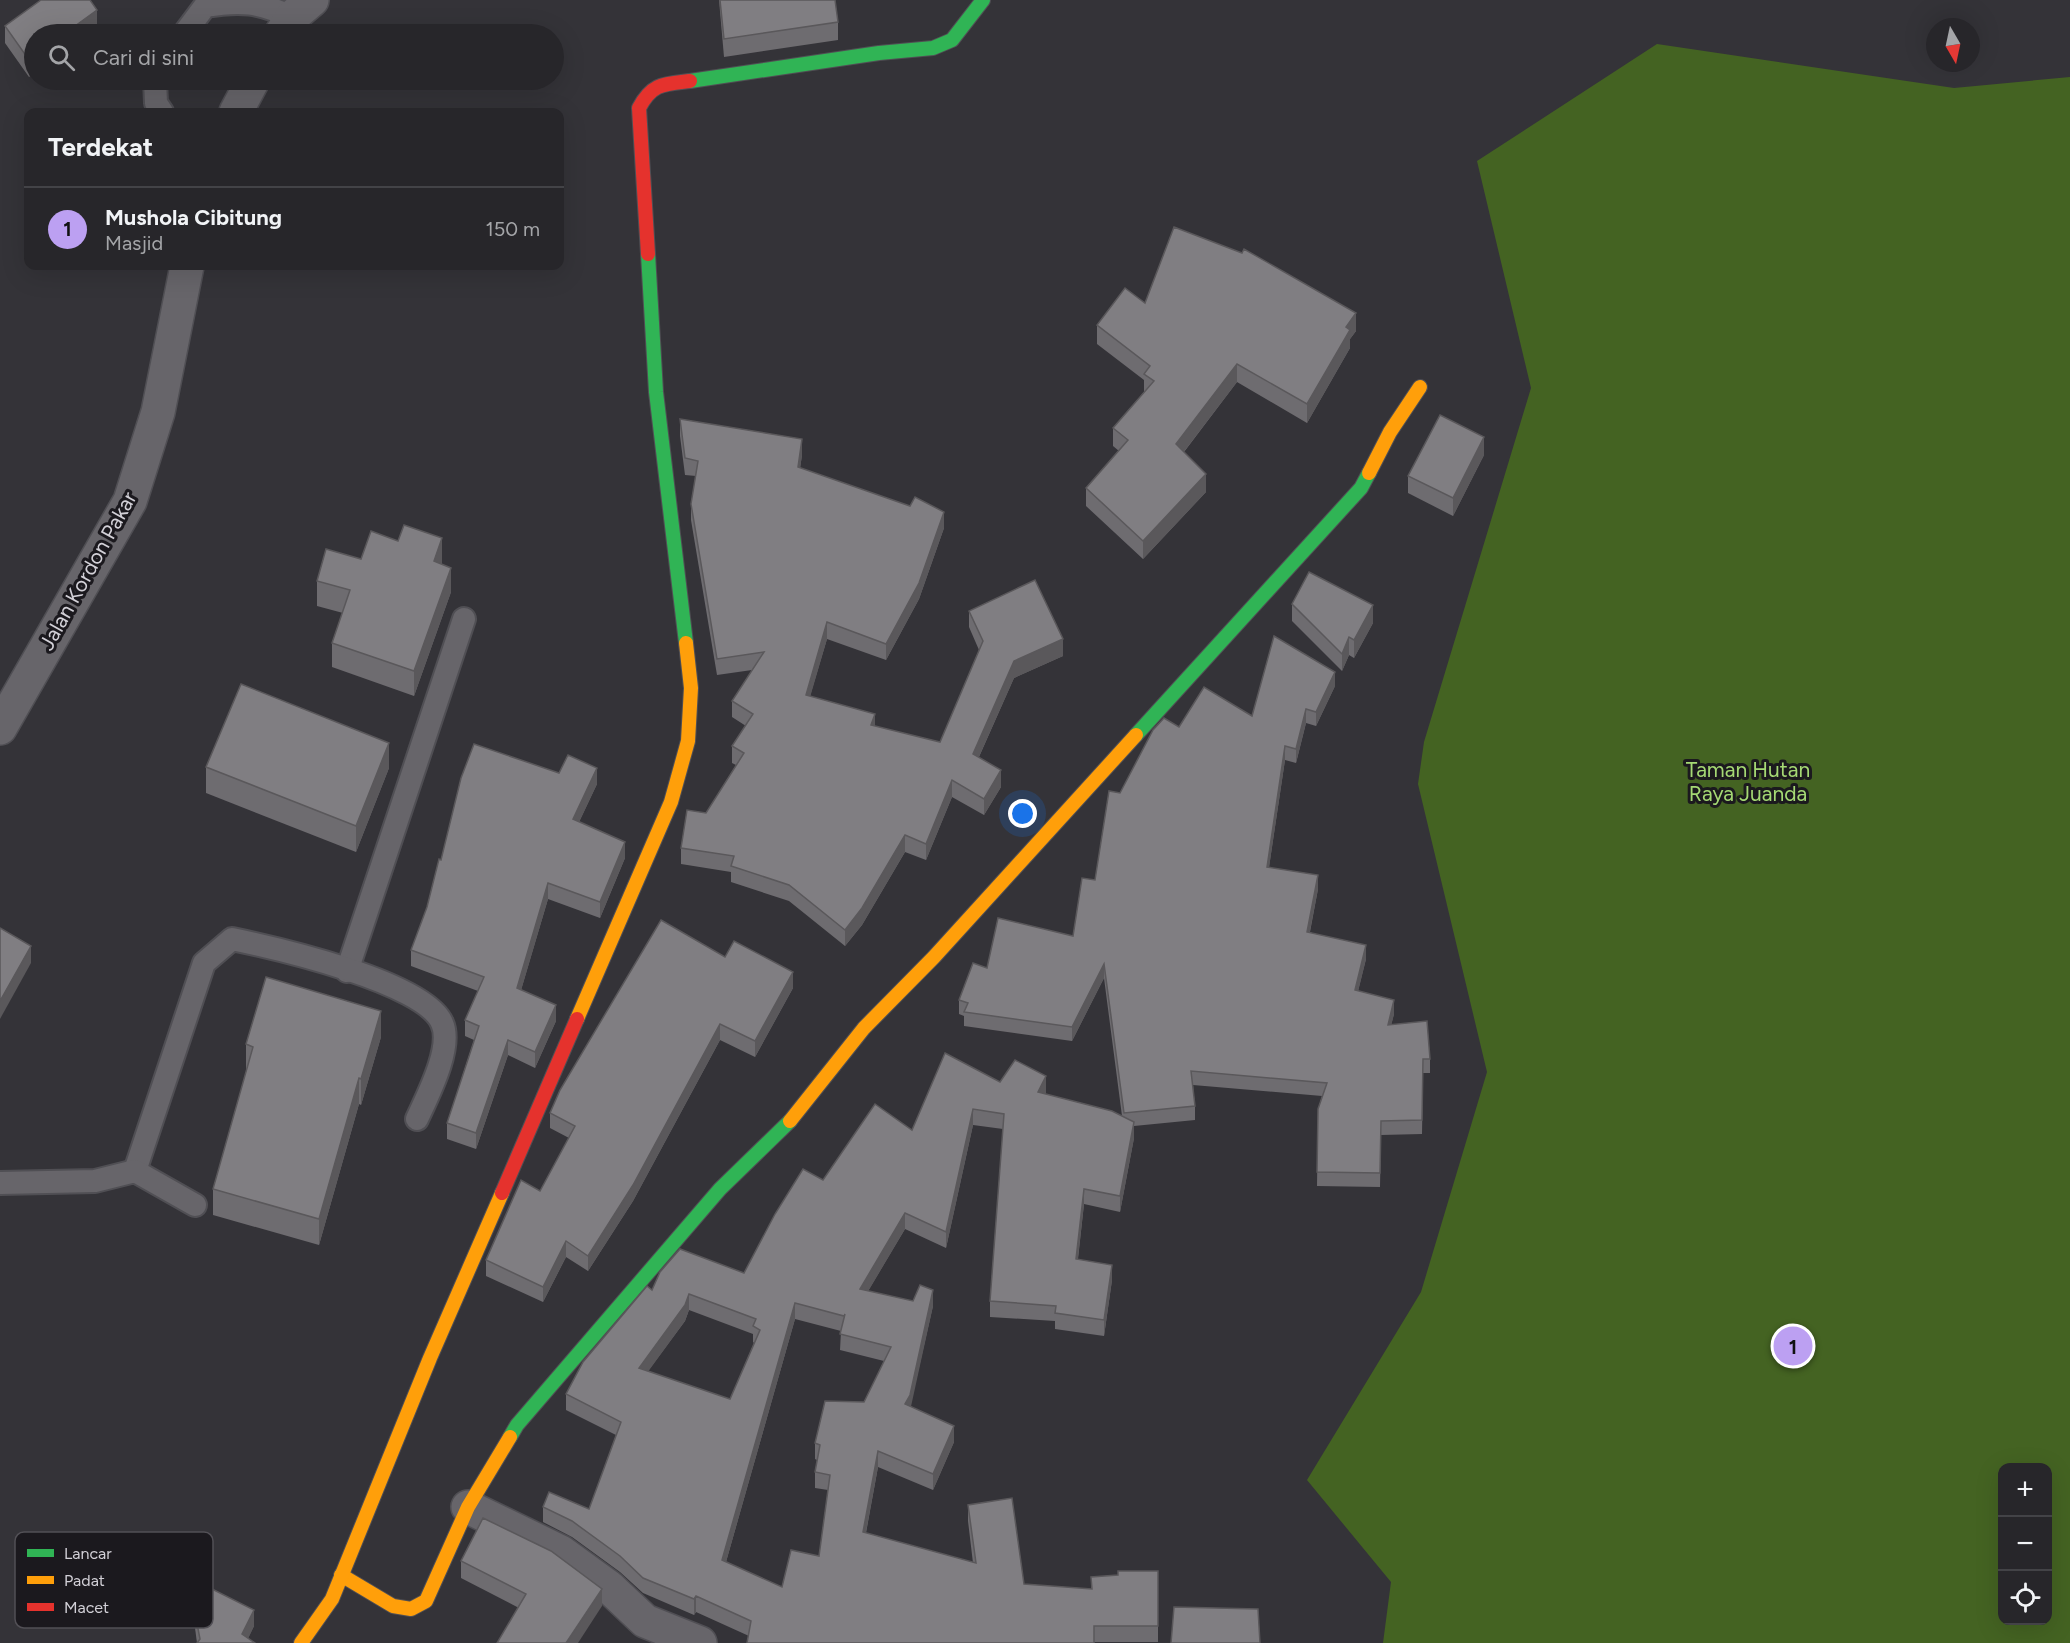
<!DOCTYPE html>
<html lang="id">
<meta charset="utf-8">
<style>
body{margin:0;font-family:Figtree,sans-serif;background:#2f2e32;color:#f1f3f6}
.controls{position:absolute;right:18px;bottom:18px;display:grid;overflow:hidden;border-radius:12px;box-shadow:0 6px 24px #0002}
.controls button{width:54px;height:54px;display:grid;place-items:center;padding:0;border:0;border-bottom:2px solid #434347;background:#27262a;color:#f1f3f6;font:30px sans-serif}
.compass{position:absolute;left:1926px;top:18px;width:54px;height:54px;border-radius:50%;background:#27262a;box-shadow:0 6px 24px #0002;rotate:171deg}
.you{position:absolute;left:1023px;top:814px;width:21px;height:21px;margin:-15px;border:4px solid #fff;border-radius:50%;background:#1a73e8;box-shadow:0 0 0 9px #1a73e833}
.badge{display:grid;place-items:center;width:39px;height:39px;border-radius:50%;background:#bca0f2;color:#111;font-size:20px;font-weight:700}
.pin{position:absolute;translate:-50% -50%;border:3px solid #fff;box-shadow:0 2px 6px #0006}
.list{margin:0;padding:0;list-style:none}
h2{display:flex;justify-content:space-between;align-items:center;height:78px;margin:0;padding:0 24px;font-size:26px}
h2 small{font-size:20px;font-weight:400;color:#a4a5a8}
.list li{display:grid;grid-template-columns:39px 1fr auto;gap:18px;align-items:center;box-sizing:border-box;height:84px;padding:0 24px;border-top:2px solid #434347}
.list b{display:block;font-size:22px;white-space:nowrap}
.list p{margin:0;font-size:20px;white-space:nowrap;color:#a4a5a8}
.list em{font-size:20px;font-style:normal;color:#a4a5a8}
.icon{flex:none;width:33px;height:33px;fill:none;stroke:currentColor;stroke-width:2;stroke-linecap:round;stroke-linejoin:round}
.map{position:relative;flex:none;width:2070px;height:1643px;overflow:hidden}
.search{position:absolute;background:#27262a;box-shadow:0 6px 24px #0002;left:24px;top:24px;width:540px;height:66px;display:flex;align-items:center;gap:15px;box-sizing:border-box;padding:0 21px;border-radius:33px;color:#a4a5a8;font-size:22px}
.panel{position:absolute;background:#27262a;box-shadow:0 6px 24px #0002;left:24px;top:108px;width:540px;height:162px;border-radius:12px}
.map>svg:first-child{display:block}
</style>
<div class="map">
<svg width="2070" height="1643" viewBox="0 0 2070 1643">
<rect width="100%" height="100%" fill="#343338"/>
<!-- forest -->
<path fill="#446322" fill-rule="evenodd" d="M 1657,44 L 1954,88 L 2070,77 L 2070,1643 L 1383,1643 L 1391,1582 L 1307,1480 L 1421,1292 L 1487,1072 L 1418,784 L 1424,742 L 1531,388 L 1477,161 ZM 2002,1468 L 2048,1468 L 2048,1620 L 2002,1620 Z"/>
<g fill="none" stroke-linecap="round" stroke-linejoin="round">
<!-- lane casing -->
<g stroke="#504f54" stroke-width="26">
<g id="lane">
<path d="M 184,34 L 205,6 C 242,0 258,2 292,17"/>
<path d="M 155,80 L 156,103 L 162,112"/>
<path d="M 347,971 L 464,619"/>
<path d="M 135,1171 L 204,963 L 232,939 C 275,948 425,982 442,1023 C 453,1047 428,1095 417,1119"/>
<path d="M 0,1183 L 95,1181 L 135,1171 L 195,1205"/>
</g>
</g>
<!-- street casing -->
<g stroke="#504f54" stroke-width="36">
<g id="street">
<path d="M 281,34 L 292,17 L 312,0"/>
<path d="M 236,112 L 253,80"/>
<path d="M 0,728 L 130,501 L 158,412 L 187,266"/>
<path d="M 468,1507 L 561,1552 L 609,1587 L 645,1621 L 700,1643"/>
</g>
</g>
<!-- fast casing -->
<g stroke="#504f54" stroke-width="16">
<g id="fast">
<path d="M 690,81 L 879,53 L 933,48 L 952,40 L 983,0"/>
<path d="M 648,254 L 656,392 L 686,643"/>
<path d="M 1136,735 L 1361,488 L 1369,473"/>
<path d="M 510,1437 L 517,1425 L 720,1189 L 790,1121"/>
</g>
</g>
<!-- slow casing -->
<g stroke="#504f54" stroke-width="16">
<g id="slow">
<path d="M 1369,473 L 1390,432 L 1420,387"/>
<path d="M 577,1019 L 671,802 L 688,741 L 691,688 L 686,643"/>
<path d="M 790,1121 L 864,1028 L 934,957 L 1136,735"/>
<path d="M 341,1575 L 393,1606 L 411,1609 L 426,1601 L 468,1507 L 510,1437"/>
<path d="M 301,1643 L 332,1599 L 430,1358 L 502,1193"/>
</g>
</g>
<!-- jam casing -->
<g stroke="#504f54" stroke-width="16">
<g id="jam">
<path d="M 648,254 L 639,108 C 652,83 664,84 690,81"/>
<path d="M 502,1193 L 577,1019"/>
</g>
</g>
<!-- lane -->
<use href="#lane" stroke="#67656a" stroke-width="22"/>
<!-- street -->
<use href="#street" stroke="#67656a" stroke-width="33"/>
<!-- fast -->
<use href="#fast" stroke="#30b455" stroke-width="14"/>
<!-- slow -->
<use href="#slow" stroke="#ff9f0a" stroke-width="14"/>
<!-- jam -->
<use href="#jam" stroke="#e5322d" stroke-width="14"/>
</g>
<!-- wall -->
<g fill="#6e6c70" fill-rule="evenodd">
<path d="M 719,0 L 835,0 L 838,22 L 838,40 L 724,57 Z"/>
<path d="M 5,26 L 97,28 L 88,34 L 34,34 L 34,73 L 29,77 L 5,43 Z"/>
<path d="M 1145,303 L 1356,331 L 1350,339 L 1350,348 L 1307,423 L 1237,382 L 1184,452 L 1206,492 L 1143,559 L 1086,506 L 1086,488 L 1119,451 L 1113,446 L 1113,428 L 1144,392 L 1144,380 L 1097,344 L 1097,325 Z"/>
<path d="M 680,419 L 802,455 L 800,468 L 944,528 L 919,599 L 886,660 L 827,639 L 810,696 L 875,726 L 940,742 L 979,650 L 969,627 L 969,611 L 1063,656 L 1014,678 L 979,757 L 1001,787 L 984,815 L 952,797 L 926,860 L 905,852 L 862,925 L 845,946 L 789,901 L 731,882 L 731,872 L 681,864 L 681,848 L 706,813 L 736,765 L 732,763 L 732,746 L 746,726 L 732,717 L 732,701 L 752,670 L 717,675 L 691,520 L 691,504 L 696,476 L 685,475 L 680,436 Z"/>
<path d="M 1484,455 L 1453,516 L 1408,493 L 1408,476 Z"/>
<path d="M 361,559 L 442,563 L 442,564 L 451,592 L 414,696 L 332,667 L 332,643 L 343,613 L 317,606 L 317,581 Z"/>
<path d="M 1292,604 L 1373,623 L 1354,658 L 1349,655 L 1342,671 L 1292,621 Z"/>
<path d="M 1335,686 L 1316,726 L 1306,723 L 1296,763 L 1285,760 L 1269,867 L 1318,889 L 1310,932 L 1366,959 L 1358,991 L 1394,1014 L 1391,1025 L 1430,1059 L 1430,1073 L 1423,1073 L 1422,1134 L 1381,1135 L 1380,1187 L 1317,1186 L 1318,1109 L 1322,1096 L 1193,1085 L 1195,1106 L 1195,1120 L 1134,1126 L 1134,1138 L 1120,1212 L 1084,1204 L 1078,1259 L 1112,1280 L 1104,1336 L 1055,1329 L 1055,1321 L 990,1317 L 990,1301 L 1003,1129 L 973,1125 L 946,1248 L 905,1229 L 868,1291 L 933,1306 L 910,1407 L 954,1442 L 933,1490 L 878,1467 L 866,1533 L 973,1563 L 968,1521 L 968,1505 L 1024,1584 L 1091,1589 L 1091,1577 L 1118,1575 L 1158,1571 L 1158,1642 L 1094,1642 L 749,1636 L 696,1612 L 694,1615 L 643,1593 L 620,1572 L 572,1537 L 543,1522 L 543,1507 L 589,1509 L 616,1435 L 566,1410 L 566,1394 L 652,1290 L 744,1273 L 823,1180 L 912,1130 L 1000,1082 L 1046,1092 L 1045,1094 L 1122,1116 L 1104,978 L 1072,1041 L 964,1026 L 964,1016 L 959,1014 L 959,1000 L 987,968 L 1073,936 L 1095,880 L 1120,793 L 1179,727 L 1252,716 ZM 689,1310 L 753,1334 L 753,1342 L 754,1343 L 730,1399 L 648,1371 L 685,1321 ZM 795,1319 L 841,1331 L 840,1350 L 884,1361 L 864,1402 L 815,1443 L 815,1459 L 817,1460 L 815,1472 L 815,1488 L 828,1490 L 819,1556 L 782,1587 L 726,1562 Z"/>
<path d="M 206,767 L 389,768 L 356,852 L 206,793 Z"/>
<path d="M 559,773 L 597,784 L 579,822 L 625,858 L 600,918 L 548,899 L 521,990 L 556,1021 L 535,1068 L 508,1055 L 476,1149 L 447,1139 L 447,1123 L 474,1040 L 465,1036 L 465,1020 L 478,991 L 411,966 L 411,950 L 427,907 L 441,860 Z"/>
<path d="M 725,957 L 793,988 L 755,1057 L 720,1040 L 633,1201 L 588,1271 L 566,1257 L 543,1302 L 486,1276 L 486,1260 L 540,1191 L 569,1138 L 550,1128 L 550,1113 Z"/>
<path d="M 381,1037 L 361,1105 L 359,1104 L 319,1245 L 213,1215 L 213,1189 L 247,1071 L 246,1070 L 246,1044 Z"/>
<path d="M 461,1561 L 602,1606 L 519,1608 L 461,1578 Z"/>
<path d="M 195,1613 L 254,1626 L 248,1638 L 197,1643 L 195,1628 Z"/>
</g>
<!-- shaded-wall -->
<g fill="#5a585b">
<path d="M 97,10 L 97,28 L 88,34 L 64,34 Z"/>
<path d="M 34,56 L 34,73 L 29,77 L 29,60 Z"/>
<path d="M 1356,313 L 1356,331 L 1350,339 L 1350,348 L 1307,423 L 1307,404 L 1346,327 Z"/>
<path d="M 1237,364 L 1237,382 L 1176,462 L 1176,444 Z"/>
<path d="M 1484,437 L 1484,455 L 1453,516 L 1453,498 Z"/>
<path d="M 802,439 L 802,455 L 798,483 L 798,467 Z"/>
<path d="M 1206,474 L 1206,492 L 1143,559 L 1143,541 Z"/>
<path d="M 944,512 L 944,528 L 919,599 L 886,660 L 886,644 Z"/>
<path d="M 442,538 L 442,563 L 434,586 L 434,561 Z"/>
<path d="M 451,568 L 451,592 L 414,696 L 414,671 Z"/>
<path d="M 1373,605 L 1373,623 L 1354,658 L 1354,640 Z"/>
<path d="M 827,622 L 827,639 L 806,711 L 806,695 Z"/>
<path d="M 1349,637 L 1349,655 L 1342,671 L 1342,654 Z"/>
<path d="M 1063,639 L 1063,656 L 1014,678 L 973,770 L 973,754 L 1014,661 Z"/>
<path d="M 1335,672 L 1335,686 L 1316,726 L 1316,712 Z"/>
<path d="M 1306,709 L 1306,723 L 1296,763 L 1296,749 Z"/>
<path d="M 875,714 L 875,730 L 871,725 Z"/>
<path d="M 389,743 L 389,768 L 356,852 L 356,826 Z"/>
<path d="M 1285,746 L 1285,760 L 1267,881 L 1267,867 Z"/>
<path d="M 597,768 L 597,784 L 573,835 L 573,819 Z"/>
<path d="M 1001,770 L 1001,787 L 984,815 L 984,799 Z"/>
<path d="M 952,780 L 952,797 L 926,860 L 926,844 Z"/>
<path d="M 905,835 L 905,852 L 862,925 L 845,946 L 845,930 Z"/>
<path d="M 625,842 L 625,858 L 600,918 L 600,902 Z"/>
<path d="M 1318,875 L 1318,889 L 1307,946 L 1307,932 Z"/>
<path d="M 548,883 L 548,899 L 517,1004 L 517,988 Z"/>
<path d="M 1366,945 L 1366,959 L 1355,1004 L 1355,990 Z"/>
<path d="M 31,946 L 31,963 L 0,1019 L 0,1001 Z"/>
<path d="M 1104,964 L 1104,978 L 1072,1041 L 1072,1027 Z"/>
<path d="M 793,972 L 793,988 L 755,1057 L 755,1041 Z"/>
<path d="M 1394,1000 L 1394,1014 L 1388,1039 L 1388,1025 Z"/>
<path d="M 556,1005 L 556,1021 L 535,1068 L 535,1052 Z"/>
<path d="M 381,1011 L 381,1037 L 361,1105 L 361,1079 Z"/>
<path d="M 720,1024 L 720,1040 L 633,1201 L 588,1271 L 588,1256 Z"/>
<path d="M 508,1040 L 508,1055 L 476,1149 L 476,1133 Z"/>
<path d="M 1046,1076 L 1046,1092 L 1038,1108 L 1038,1092 Z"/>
<path d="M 359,1078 L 359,1104 L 319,1245 L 319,1219 Z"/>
<path d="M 973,1109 L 973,1125 L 946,1248 L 946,1232 Z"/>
<path d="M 1134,1122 L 1134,1138 L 1120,1212 L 1120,1196 Z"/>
<path d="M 1084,1189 L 1084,1204 L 1076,1275 L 1076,1259 Z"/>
<path d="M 905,1213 L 905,1229 L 860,1305 L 860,1289 Z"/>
<path d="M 566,1241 L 566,1257 L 543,1302 L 543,1287 Z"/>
<path d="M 1112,1265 L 1112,1280 L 1104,1336 L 1104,1320 Z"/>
<path d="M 933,1290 L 933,1306 L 910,1411 L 905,1404 Z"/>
<path d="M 689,1294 L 689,1310 L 685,1321 L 639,1384 L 639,1368 Z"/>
<path d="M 795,1303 L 795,1319 L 722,1576 L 722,1560 Z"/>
<path d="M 954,1426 L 954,1442 L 933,1490 L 933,1474 Z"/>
<path d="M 878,1451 L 878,1467 L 863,1548 L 863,1532 Z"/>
<path d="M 602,1589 L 602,1606 L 578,1643 L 566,1643 Z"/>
<path d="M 696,1596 L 696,1612 L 694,1615 L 694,1599 Z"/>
<path d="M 254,1610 L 254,1626 L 246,1643 L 242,1634 Z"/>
</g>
<!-- building -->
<g fill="#807e82" stroke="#5a585b" stroke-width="1.5" fill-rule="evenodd">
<path d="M 41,0 L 90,0 L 97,10 L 64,34 L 34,34 L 34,56 L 29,60 L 5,26 Z"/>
<path d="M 720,0 L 835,0 L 838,22 L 724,39 Z"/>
<path d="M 1174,227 L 1242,253 L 1244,249 L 1356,313 L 1346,327 L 1350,330 L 1307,404 L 1237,364 L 1176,444 L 1206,474 L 1143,541 L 1086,488 L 1128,440 L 1113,428 L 1154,381 L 1144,374 L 1150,366 L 1097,325 L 1125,288 L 1145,303 Z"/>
<path d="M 1440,415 L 1484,437 L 1453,498 L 1408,476 Z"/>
<path d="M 680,419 L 802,439 L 798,467 L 910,506 L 915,497 L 944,512 L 919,583 L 886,644 L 827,622 L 806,695 L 875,714 L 871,725 L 940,742 L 983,641 L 969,611 L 1035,580 L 1063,639 L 1014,661 L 973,754 L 1001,770 L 984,799 L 952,780 L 926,844 L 905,835 L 862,908 L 845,930 L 789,885 L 731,866 L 734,856 L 681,848 L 687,810 L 706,813 L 744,753 L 732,746 L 753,714 L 732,701 L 764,652 L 717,659 L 691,504 L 698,461 L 685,458 Z"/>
<path d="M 404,525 L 442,538 L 434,561 L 451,568 L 414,671 L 332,643 L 350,590 L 317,581 L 326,549 L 361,559 L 371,531 L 398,541 Z"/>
<path d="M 1309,572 L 1373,605 L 1354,640 L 1349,637 L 1342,654 L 1292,604 Z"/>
<path d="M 1274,636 L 1335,672 L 1316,712 L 1306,709 L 1296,749 L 1285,746 L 1267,867 L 1318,875 L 1307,932 L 1366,945 L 1355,990 L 1394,1000 L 1388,1025 L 1427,1021 L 1430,1059 L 1423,1059 L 1422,1120 L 1381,1121 L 1380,1173 L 1317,1172 L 1318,1109 L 1327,1083 L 1191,1071 L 1195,1106 L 1124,1113 L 1104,964 L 1072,1027 L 964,1012 L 968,1003 L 959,1000 L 973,963 L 987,968 L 998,918 L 1073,936 L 1082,878 L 1095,880 L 1109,791 L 1120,793 L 1153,730 L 1164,718 L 1179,727 L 1204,687 L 1252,716 Z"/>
<path d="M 241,684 L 389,743 L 356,826 L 206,767 Z"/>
<path d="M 474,744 L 559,773 L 568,755 L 597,768 L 573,819 L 625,842 L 600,902 L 548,883 L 517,988 L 556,1005 L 535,1052 L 508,1040 L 476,1133 L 447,1123 L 479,1026 L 465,1020 L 484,977 L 411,950 L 427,907 L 439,859 L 441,860 L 461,778 Z"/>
<path d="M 661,920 L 725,957 L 734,941 L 793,972 L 755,1041 L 720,1024 L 633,1185 L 588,1256 L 566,1241 L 543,1287 L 486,1260 L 521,1180 L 540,1191 L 575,1126 L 550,1113 L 560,1090 Z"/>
<path d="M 0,928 L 31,946 L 0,1001 Z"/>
<path d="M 266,977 L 381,1011 L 361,1079 L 359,1078 L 319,1219 L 213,1189 L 253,1047 L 246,1044 Z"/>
<path d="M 945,1053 L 1000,1082 L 1015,1060 L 1046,1076 L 1038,1092 L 1112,1111 L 1134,1122 L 1120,1196 L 1084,1189 L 1076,1259 L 1112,1265 L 1104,1320 L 1055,1313 L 1056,1306 L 990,1301 L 1004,1114 L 973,1109 L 946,1232 L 905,1213 L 860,1289 L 913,1301 L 920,1285 L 933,1290 L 910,1395 L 905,1404 L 954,1426 L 933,1474 L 878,1451 L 863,1532 L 976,1563 L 968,1505 L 1012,1498 L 1024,1584 L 1092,1589 L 1091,1577 L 1118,1575 L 1118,1571 L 1158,1571 L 1158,1626 L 1094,1626 L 1094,1643 L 747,1643 L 751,1621 L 696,1596 L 694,1599 L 643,1578 L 620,1556 L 572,1521 L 543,1507 L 549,1492 L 589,1509 L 621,1422 L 566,1394 L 583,1362 L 647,1286 L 652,1290 L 660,1272 L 680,1249 L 744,1273 L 775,1214 L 803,1169 L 823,1180 L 875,1104 L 912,1130 ZM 689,1294 L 756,1319 L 753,1326 L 760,1330 L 730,1399 L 639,1368 L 685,1305 ZM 795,1303 L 844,1316 L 845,1314 L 840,1334 L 891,1347 L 864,1402 L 825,1401 L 815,1443 L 820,1445 L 815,1472 L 830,1475 L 819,1556 L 791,1550 L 782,1587 L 722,1560 Z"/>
<path d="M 483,1518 L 551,1551 L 602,1589 L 566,1643 L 497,1643 L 526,1594 L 461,1561 Z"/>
<path d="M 208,1587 L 254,1610 L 242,1634 L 255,1643 L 197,1643 L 200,1639 L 195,1613 Z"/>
<path d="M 1174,1607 L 1258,1609 L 1260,1643 L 1171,1643 Z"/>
</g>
<g text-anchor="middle" stroke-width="6" stroke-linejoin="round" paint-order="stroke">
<!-- street labels -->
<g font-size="21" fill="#d2d0d7" stroke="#1b191e">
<text transform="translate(88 571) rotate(-61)" y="7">Jalan Kordon Pakar</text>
</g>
<!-- park labels -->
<g font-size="21" fill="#a5d974" stroke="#1b191e">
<text x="1748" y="777">Taman Hutan<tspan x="1748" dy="24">Raya Juanda</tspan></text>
</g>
</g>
<!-- legend -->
<rect x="15" y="1532" width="198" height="96" rx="9" fill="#1b191e" stroke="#525056" stroke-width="1.5"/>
<rect x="27" y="1549" width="27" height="8" fill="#30b455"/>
<rect x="27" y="1576" width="27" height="8" fill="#ff9f0a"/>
<rect x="27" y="1603" width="27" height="8" fill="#e5322d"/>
<g font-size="16" fill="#d2d0d7">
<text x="64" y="1559">Lancar</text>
<text x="64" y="1586">Padat</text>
<text x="64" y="1613">Macet</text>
</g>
</svg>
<div class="controls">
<button>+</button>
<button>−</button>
<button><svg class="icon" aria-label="locate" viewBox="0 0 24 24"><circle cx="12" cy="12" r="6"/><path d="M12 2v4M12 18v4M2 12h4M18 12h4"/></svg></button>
</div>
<svg class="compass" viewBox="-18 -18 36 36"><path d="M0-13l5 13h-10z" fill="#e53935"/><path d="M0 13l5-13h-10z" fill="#a4a5a8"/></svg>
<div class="you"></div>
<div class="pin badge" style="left:1793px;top:1346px">1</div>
<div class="search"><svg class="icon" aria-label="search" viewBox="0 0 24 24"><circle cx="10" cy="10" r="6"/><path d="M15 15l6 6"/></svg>Cari di sini</div>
<section class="panel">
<h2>Terdekat<small></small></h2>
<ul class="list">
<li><span class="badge">1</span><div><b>Mushola Cibitung</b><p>Masjid</p></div><em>150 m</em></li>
</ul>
</section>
</div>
